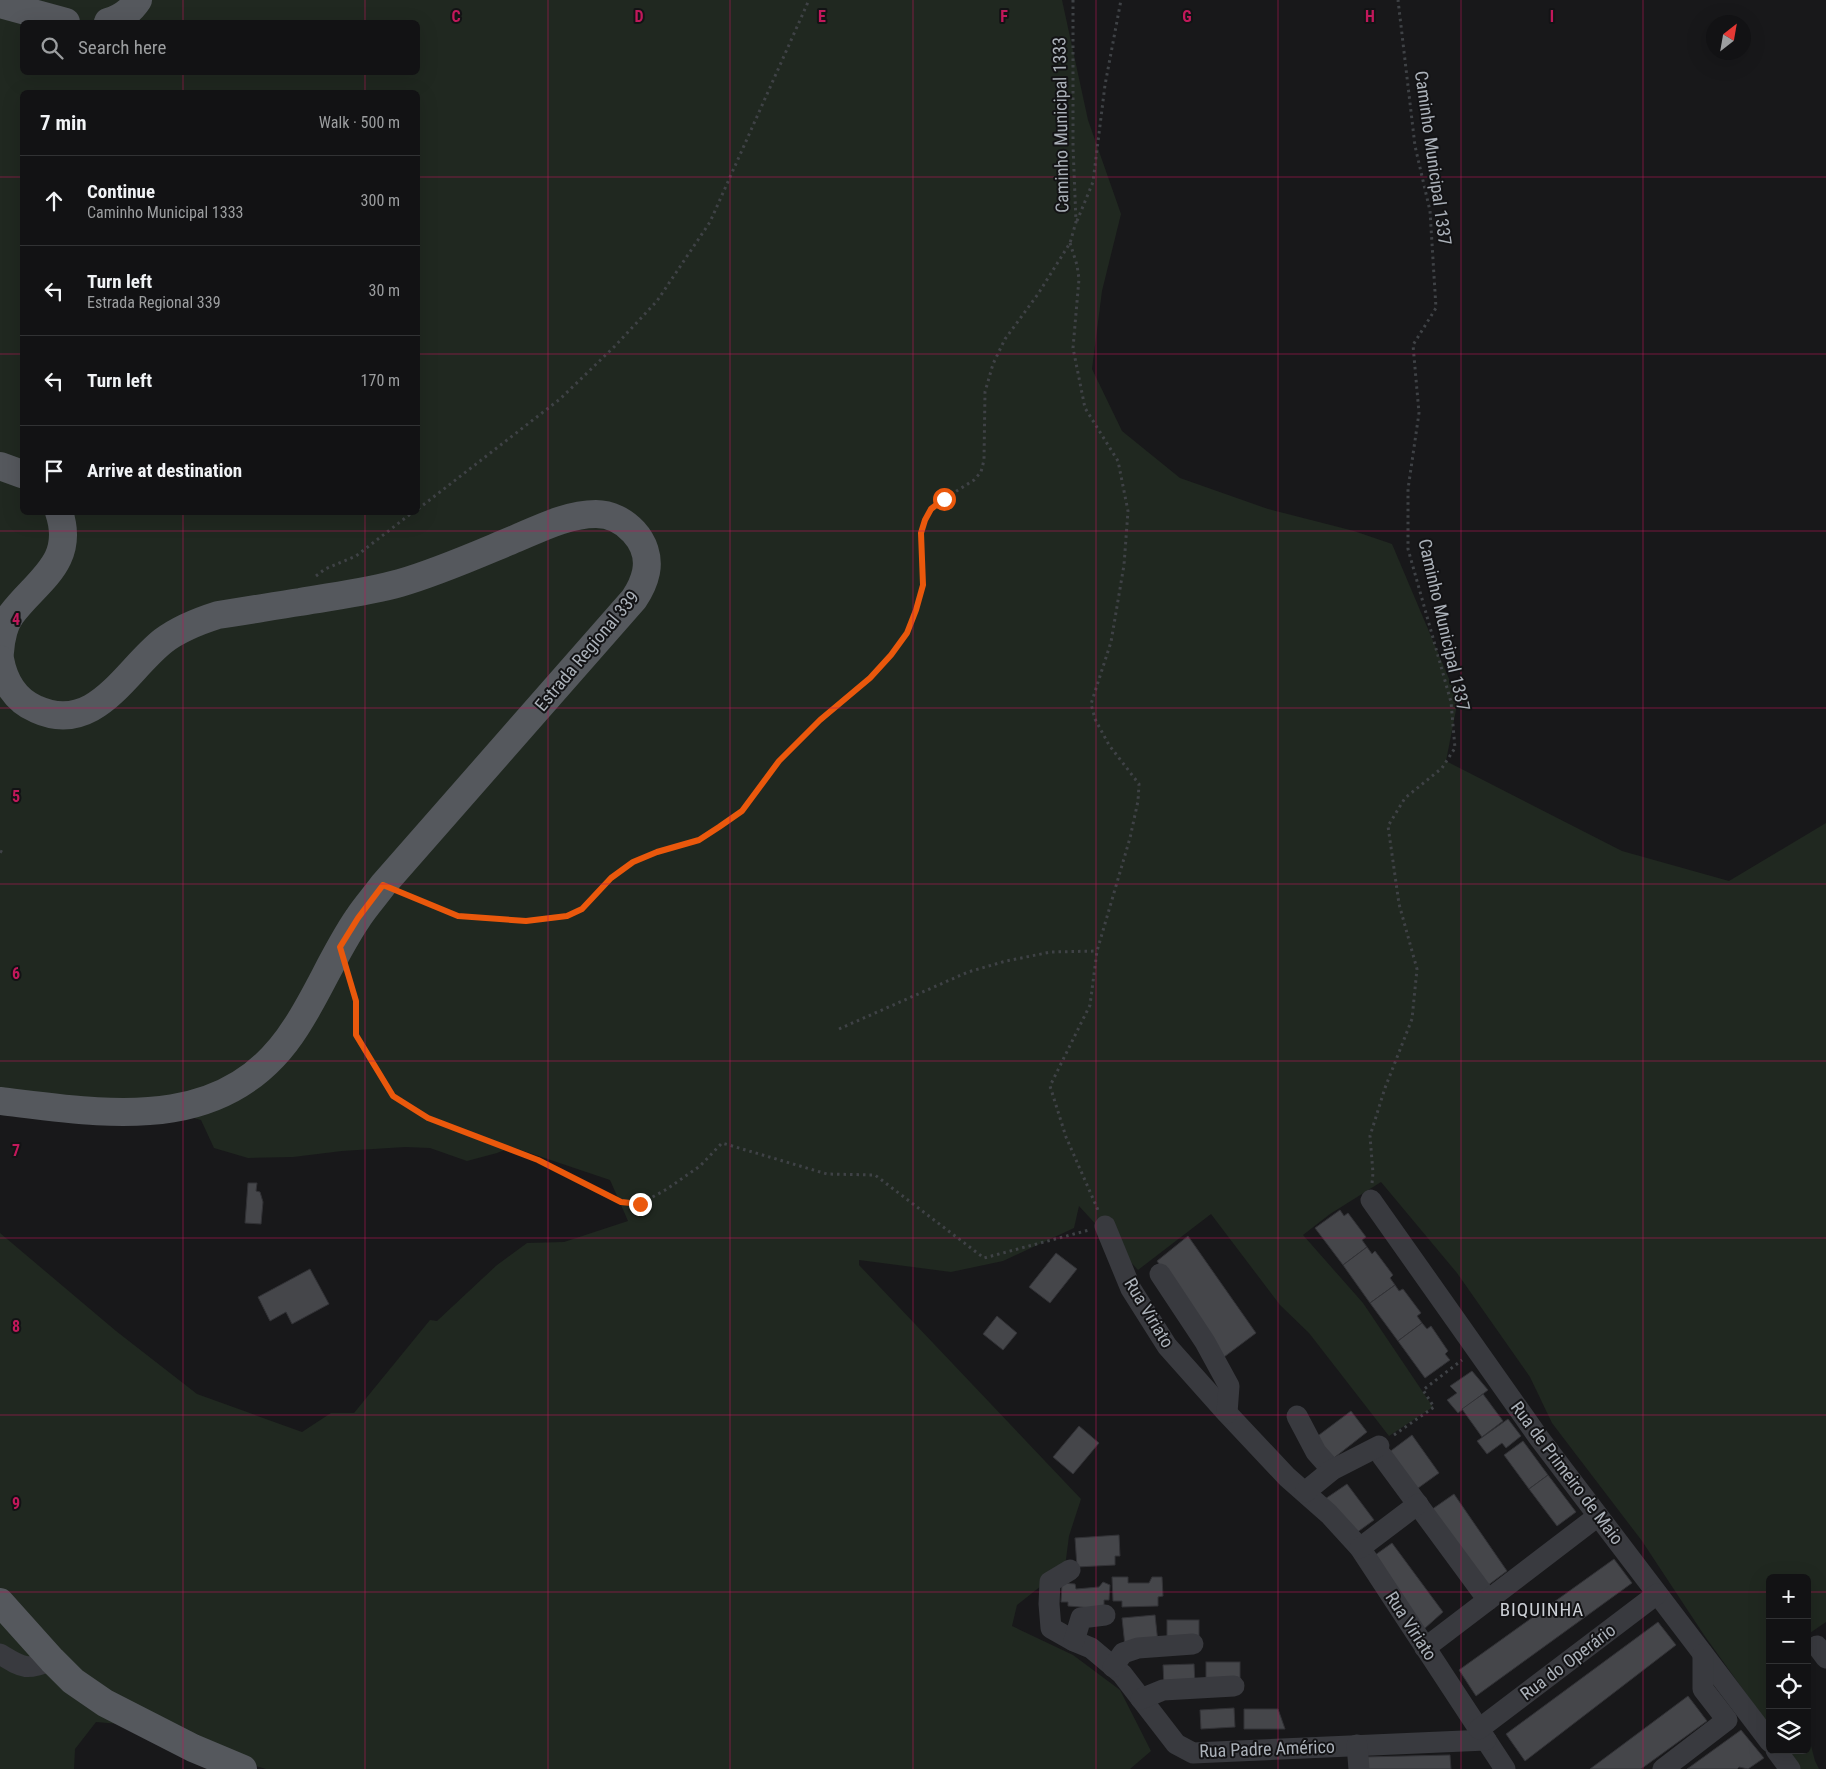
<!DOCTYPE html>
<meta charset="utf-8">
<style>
body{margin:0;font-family:"Roboto Condensed",sans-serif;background:#1f2022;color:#f1f3f6}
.controls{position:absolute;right:15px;bottom:15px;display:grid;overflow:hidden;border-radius:8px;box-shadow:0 5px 20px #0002}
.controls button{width:45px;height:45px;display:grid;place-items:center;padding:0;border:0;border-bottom:1px solid #313234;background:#121214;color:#f1f3f6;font:25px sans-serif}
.compass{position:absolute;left:1706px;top:15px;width:45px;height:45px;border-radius:50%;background:#121214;box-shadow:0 5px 20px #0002;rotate:31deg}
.stop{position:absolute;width:15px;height:15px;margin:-11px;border:4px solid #ea580c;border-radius:50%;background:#fff}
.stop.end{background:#ea580c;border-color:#fff;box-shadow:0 1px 5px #0008}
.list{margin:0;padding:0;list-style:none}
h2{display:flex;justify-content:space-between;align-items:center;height:65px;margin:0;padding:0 20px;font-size:21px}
h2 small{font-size:16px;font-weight:400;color:#9c9ea0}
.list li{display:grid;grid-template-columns:32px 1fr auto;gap:15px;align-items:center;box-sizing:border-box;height:90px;padding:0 20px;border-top:1px solid #313234}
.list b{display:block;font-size:19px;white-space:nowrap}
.list p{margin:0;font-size:16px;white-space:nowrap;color:#9c9ea0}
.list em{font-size:16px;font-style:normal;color:#9c9ea0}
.icon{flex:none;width:28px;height:28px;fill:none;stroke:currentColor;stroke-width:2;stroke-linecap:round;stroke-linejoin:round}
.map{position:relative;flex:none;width:1826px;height:1769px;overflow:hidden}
.search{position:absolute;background:#121214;box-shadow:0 5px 20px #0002;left:20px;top:20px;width:400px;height:55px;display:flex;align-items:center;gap:12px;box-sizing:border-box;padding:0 18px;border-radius:8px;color:#9c9ea0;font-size:19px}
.panel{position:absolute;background:#121214;box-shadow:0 5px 20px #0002;left:20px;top:90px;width:400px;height:425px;border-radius:8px}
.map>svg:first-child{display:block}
</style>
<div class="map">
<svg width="1826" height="1769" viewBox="0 0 1826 1769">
<rect width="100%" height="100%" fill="#18181a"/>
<!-- green -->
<g fill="#202820" fill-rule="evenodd">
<path d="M 0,0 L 1062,0 L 1088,120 L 1121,214 L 1102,291 L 1092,369 L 1122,431 L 1180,478 L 1268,509 L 1354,531 L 1392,544 L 1458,700 L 1446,761 L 1622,851 L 1729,881 L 1826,823 L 1826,1622 L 1807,1635 L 1807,1578 L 1770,1578 L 1770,1727 L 1704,1635 L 1642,1541 L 1552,1423 L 1530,1377 L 1457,1273 L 1381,1182 L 1330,1214 L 1303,1235 L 1363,1303 L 1433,1407 L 1389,1436 L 1309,1333 L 1280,1305 L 1211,1214 L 1138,1270 L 1079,1206 L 1074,1228 L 1003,1261 L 951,1272 L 859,1260 L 859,1265 L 1081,1499 L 1069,1536 L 1065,1567 L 1017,1605 L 1012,1626 L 1073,1655 L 1120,1690 L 1151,1751 L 1130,1769 L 266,1769 L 168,1740 L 143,1726 L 96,1722 L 75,1749 L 74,1769 L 0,1769 L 0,1233 L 116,1331 L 197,1394 L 302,1432 L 331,1413 L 354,1413 L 430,1320 L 437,1321 L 497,1265 L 527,1243 L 564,1242 L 628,1221 L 610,1180 L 512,1147 L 497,1153 L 467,1161 L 430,1148 L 405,1147 L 342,1151 L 293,1157 L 248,1158 L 214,1148 L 201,1120 L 183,1115 L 0,1100 ZM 22,22 L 418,22 L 418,72 L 22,72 ZM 22,92 L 418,92 L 418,512 L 22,512 Z"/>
<path d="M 1807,1730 L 1815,1761 L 1819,1769 L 1800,1769 L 1786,1750 L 1807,1750 Z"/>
</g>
<!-- building -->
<g fill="#45464a" stroke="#323236">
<path d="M 248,1183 L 257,1183 L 256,1191 L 260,1192 L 263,1202 L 261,1224 L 245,1223 Z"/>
<path d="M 1340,1210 L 1344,1216 L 1348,1213 L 1366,1237 L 1362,1240 L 1367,1247 L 1343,1265 L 1315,1228 Z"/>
<path d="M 1188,1236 L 1256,1333 L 1224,1357 L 1157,1261 Z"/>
<path d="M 1367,1247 L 1372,1254 L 1375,1251 L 1393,1275 L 1390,1278 L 1395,1285 L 1370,1303 L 1343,1265 Z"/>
<path d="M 1056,1253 L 1077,1269 L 1050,1303 L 1029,1287 Z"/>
<path d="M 310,1269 L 329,1304 L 292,1324 L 286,1312 L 270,1321 L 258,1297 Z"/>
<path d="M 1395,1285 L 1399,1291 L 1403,1289 L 1421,1313 L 1417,1316 L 1422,1323 L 1398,1341 L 1370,1303 Z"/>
<path d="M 997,1316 L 1017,1333 L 1003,1350 L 983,1334 Z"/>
<path d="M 1422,1323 L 1427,1329 L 1431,1326 L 1448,1351 L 1445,1354 L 1450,1360 L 1425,1378 L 1398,1341 Z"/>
<path d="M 1472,1371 L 1488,1390 L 1458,1413 L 1447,1400 L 1457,1393 L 1450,1386 Z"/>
<path d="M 1483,1394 L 1503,1421 L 1482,1437 L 1462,1409 Z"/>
<path d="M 1351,1411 L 1367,1432 L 1330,1461 L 1315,1438 Z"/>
<path d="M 1508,1419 L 1521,1436 L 1506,1448 L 1502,1443 L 1487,1454 L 1477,1441 Z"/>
<path d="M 1079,1426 L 1099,1443 L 1073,1474 L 1053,1457 Z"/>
<path d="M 1412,1435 L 1439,1473 L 1414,1491 L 1388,1453 Z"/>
<path d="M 1523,1441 L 1548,1475 L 1529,1489 L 1504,1455 Z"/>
<path d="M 1548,1475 L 1576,1512 L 1557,1526 L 1529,1489 Z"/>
<path d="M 1347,1484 L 1374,1520 L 1352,1536 L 1325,1499 Z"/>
<path d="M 1454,1494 L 1507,1571 L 1487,1586 L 1431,1510 Z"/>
<path d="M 1119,1535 L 1120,1556 L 1115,1556 L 1115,1565 L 1077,1567 L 1075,1538 Z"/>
<path d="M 1392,1543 L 1443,1612 L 1424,1629 L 1371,1558 Z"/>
<path d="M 1614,1559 L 1632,1583 L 1476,1696 L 1459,1670 Z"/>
<path d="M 1112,1577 L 1128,1577 L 1128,1583 L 1149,1583 L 1152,1577 L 1162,1577 L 1163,1596 L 1158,1597 L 1158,1606 L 1122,1607 L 1122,1601 L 1113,1601 Z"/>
<path d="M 1103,1582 L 1110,1585 L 1109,1600 L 1104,1600 L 1104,1609 L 1068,1606 L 1068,1602 L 1061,1602 L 1062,1583 L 1075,1584 L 1076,1589 L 1099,1587 Z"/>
<path d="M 1155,1615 L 1158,1643 L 1125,1646 L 1122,1618 Z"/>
<rect x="1167" y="1620" width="32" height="18"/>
<path d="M 1658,1622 L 1676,1645 L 1525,1761 L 1506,1734 Z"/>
<rect x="1206" y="1662" width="34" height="19"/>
<path d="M 1194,1664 L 1195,1685 L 1164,1686 L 1163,1665 Z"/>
<path d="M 1688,1696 L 1707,1721 L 1641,1769 L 1590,1769 Z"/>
<path d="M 1234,1708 L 1235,1727 L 1201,1729 L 1200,1710 Z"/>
<path d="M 1244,1709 L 1278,1709 L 1285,1729 L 1244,1729 Z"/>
<path d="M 1741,1730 L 1764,1758 L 1748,1769 L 1739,1767 L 1737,1769 L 1687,1769 Z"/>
<path d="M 1450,1755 L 1451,1769 L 1364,1769 L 1363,1757 Z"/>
</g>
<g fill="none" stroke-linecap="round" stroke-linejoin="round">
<!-- path -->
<g stroke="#3f4246" stroke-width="3" stroke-dasharray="2.5 4" stroke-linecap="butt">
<path d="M 1077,221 L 1093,182 L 1105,85 L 1121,0"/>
<path d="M 1070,243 L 1077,265 L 1079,279 L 1073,348 L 1085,408 L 1118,461 L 1128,511 L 1124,565 L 1111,642 L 1091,704 L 1095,719 L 1109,745 L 1139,784 L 1138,801 L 1130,838 L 1097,951 L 1090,1005 L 1050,1086 L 1066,1137 L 1098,1210"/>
<path d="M 418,509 L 560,399 L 615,346 L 657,301 L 710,222 L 809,0"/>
<path d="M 316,576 L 325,569 L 356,556 L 413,512"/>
<path d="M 0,851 L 4,853"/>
<path d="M 403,893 L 457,915 L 526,921 L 567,916 L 582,909 L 611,878 L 633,862 L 657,852 L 699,840 L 742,811 L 779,761 L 820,720 L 870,678 L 891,655 L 907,633 L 916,610 L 923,585 L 921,533 L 925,520 L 931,509 L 944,499 L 974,480 L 981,472 L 984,460 L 985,392 L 993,364 L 1005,339 L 1038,294 L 1070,243 L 1076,222 L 1073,146 L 1073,0"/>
<path d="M 349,977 L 356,1001 L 356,1035 L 393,1096 L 428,1118 L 538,1160 L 621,1202 L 640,1204 L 667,1189 L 700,1166 L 722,1143 L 827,1174 L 875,1175 L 984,1258 L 1089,1230"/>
<path d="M 839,1029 L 968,972 L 1006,961 L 1051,952 L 1097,951"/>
<path d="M 1372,1183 L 1373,1173 L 1370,1136 L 1385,1088 L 1412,1019 L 1417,969 L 1399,904 L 1388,826 L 1405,798 L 1442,768 L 1455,748 L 1451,702 L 1408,549 L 1408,489 L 1419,413 L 1413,345 L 1436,308 L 1430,211 L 1415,146 L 1398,0"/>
<path d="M 1394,1435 L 1434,1407 L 1423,1390 L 1462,1360"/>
</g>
<!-- minor -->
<g stroke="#393a3f" stroke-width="21">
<path d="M 1371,1200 L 1539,1438 L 1770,1742"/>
<path d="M 1105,1226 L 1131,1289 L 1167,1346 L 1224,1410 L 1287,1477 L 1329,1514 L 1360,1548 L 1505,1769"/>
<path d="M 1160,1274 L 1205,1342 L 1229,1386 L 1227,1413"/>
<path d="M 1297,1416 L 1316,1452 L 1332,1470"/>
<path d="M 1382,1456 L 1488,1600"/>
<path d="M 1305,1492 L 1332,1470 L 1379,1446"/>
<path d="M 1360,1548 L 1418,1504"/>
<path d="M 1070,1570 L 1050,1582 L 1049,1604 L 1051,1628 L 1074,1641 L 1091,1648 L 1122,1674 L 1176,1744 L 1193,1753 L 1486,1740"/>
<path d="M 1074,1641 L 1081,1618 L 1105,1615"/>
<path d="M 1817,1646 L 1826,1658"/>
<path d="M 1425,1648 L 1598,1516"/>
<path d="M 0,1654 C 23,1668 26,1671 52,1660"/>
<path d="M 1113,1667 L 1123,1653 L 1138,1648 L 1193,1644"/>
<path d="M 1141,1699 L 1163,1690 L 1234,1686"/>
<path d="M 1479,1729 L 1657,1594"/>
<path d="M 1357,1745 L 1359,1769"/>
<path d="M 1776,1750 L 1790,1769"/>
<path d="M 1663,1769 L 1727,1720 L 1703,1689 L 1703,1654"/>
</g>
<!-- major -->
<g stroke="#55585d" stroke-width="28">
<path d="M 0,4 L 66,22"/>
<path d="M 108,22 C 121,18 131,11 138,0"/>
<path d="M 0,466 L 22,474"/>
<path d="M 0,652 C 1,639 3,626 11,615 C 36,581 76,563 59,512"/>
<path d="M 0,659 C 4,681 15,700 36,709 C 95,736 125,671 163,641 C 180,628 199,621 218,615 C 246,611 273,606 300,602 C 334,596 368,592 400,583 C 438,572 474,556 510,541 C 537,530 566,514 596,514 C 624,514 652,542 646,572 C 644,582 640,590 634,599 L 383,885 C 375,896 365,907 358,918 C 334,953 319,992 296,1027 C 227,1136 109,1114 0,1101"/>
<path d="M 0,1602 L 52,1660 L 73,1681 L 105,1703 L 193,1748 L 243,1769"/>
</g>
</g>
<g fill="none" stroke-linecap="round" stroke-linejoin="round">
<!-- route -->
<path stroke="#ea580c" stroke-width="6" d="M 640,1204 L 621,1202 L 538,1160 L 428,1118 L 393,1096 L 356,1035 L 356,1001 L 340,947 L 358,918 L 383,885 L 458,916 L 526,921 L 567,916 L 582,909 L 611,878 L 633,862 L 657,852 L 699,840 L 719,827 L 742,811 L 779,761 L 820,720 L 870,678 L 891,655 L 907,633 L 916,610 L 923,585 L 921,533 L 925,520 L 931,509 L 944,499"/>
</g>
<!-- grid -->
<path fill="none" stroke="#c2185b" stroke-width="1" stroke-opacity="0.55" d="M 183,0 L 183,22M 365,0 L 365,22M 548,0 L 548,1769M 730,0 L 730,1769M 913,0 L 913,1769M 1096,0 L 1096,1769M 1278,0 L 1278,1769M 1461,0 L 1461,1769M 1643,0 L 1643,1769M 183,72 L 183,92M 365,72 L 365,92M 0,177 L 22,177M 418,177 L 1826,177M 0,354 L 22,354M 418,354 L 1826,354M 183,512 L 183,1769M 365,512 L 365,1769M 0,531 L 1826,531M 0,708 L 1826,708M 0,884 L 1826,884M 0,1061 L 1826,1061M 0,1238 L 1826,1238M 0,1415 L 1826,1415M 0,1592 L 1770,1592M 1807,1592 L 1826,1592"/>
<g text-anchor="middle" stroke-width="4" stroke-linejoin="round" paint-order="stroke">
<!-- street labels -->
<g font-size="18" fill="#abb1b9" stroke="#131315">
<text transform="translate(1061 125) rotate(-91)" y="6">Caminho Municipal 1333</text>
<text transform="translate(1433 158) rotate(82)" y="6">Caminho Municipal 1337</text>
<text transform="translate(1444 625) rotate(77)" y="6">Caminho Municipal 1337</text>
<text transform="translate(587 651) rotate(-50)" y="6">Estrada Regional 339</text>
<text transform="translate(1149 1313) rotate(59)" y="6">Rua Viriato</text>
<text transform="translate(1567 1473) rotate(53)" y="6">Rua de Primeiro de Maio</text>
<text transform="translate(1411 1626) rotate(57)" y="6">Rua Viriato</text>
<text transform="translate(1568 1662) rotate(-37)" y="6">Rua do Operário</text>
<text transform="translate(1267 1749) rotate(-2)" y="6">Rua Padre Américo</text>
</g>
<!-- neighbourhood labels -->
<g font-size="19" letter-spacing="1" fill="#cbcfd5" stroke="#131315">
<text x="1542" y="1616">BIQUINHA</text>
</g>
</g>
<g font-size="16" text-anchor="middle" font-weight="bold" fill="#c2185b" stroke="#131315" stroke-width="4" stroke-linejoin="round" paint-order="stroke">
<text x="456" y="22">C</text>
<text x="639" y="22">D</text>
<text x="822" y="22">E</text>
<text x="1004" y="22">F</text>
<text x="1187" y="22">G</text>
<text x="1370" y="22">H</text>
<text x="1552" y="22">I</text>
<text x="16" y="625">4</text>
<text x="16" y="802">5</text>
<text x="16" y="979">6</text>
<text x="16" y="1156">7</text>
<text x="16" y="1332">8</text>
<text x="16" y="1509">9</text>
</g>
</svg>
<div class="controls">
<button>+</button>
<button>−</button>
<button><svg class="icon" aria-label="locate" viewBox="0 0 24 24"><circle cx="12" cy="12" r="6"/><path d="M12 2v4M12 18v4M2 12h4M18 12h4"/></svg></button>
<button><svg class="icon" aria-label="layers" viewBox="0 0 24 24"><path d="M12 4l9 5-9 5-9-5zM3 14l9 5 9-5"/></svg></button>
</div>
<svg class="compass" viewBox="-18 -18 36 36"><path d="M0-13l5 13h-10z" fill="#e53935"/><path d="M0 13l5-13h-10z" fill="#9c9ea0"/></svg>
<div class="stop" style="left:944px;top:499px"></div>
<div class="stop end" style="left:640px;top:1204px"></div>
<div class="search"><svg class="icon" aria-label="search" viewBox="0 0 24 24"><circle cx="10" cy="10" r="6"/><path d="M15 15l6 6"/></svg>Search here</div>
<section class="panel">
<h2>7 min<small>Walk · 500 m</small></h2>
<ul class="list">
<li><svg class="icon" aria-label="ahead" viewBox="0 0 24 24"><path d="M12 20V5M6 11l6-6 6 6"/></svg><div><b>Continue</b><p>Caminho Municipal 1333</p></div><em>300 m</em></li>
<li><svg class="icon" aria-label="left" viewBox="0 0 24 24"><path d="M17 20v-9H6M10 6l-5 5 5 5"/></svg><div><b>Turn left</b><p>Estrada Regional 339</p></div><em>30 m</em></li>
<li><svg class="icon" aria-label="left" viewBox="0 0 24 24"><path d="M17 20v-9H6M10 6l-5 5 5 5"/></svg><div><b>Turn left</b></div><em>170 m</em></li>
<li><svg class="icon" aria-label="arrive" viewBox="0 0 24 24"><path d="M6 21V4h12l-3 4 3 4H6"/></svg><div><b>Arrive at destination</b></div></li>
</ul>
</section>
</div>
